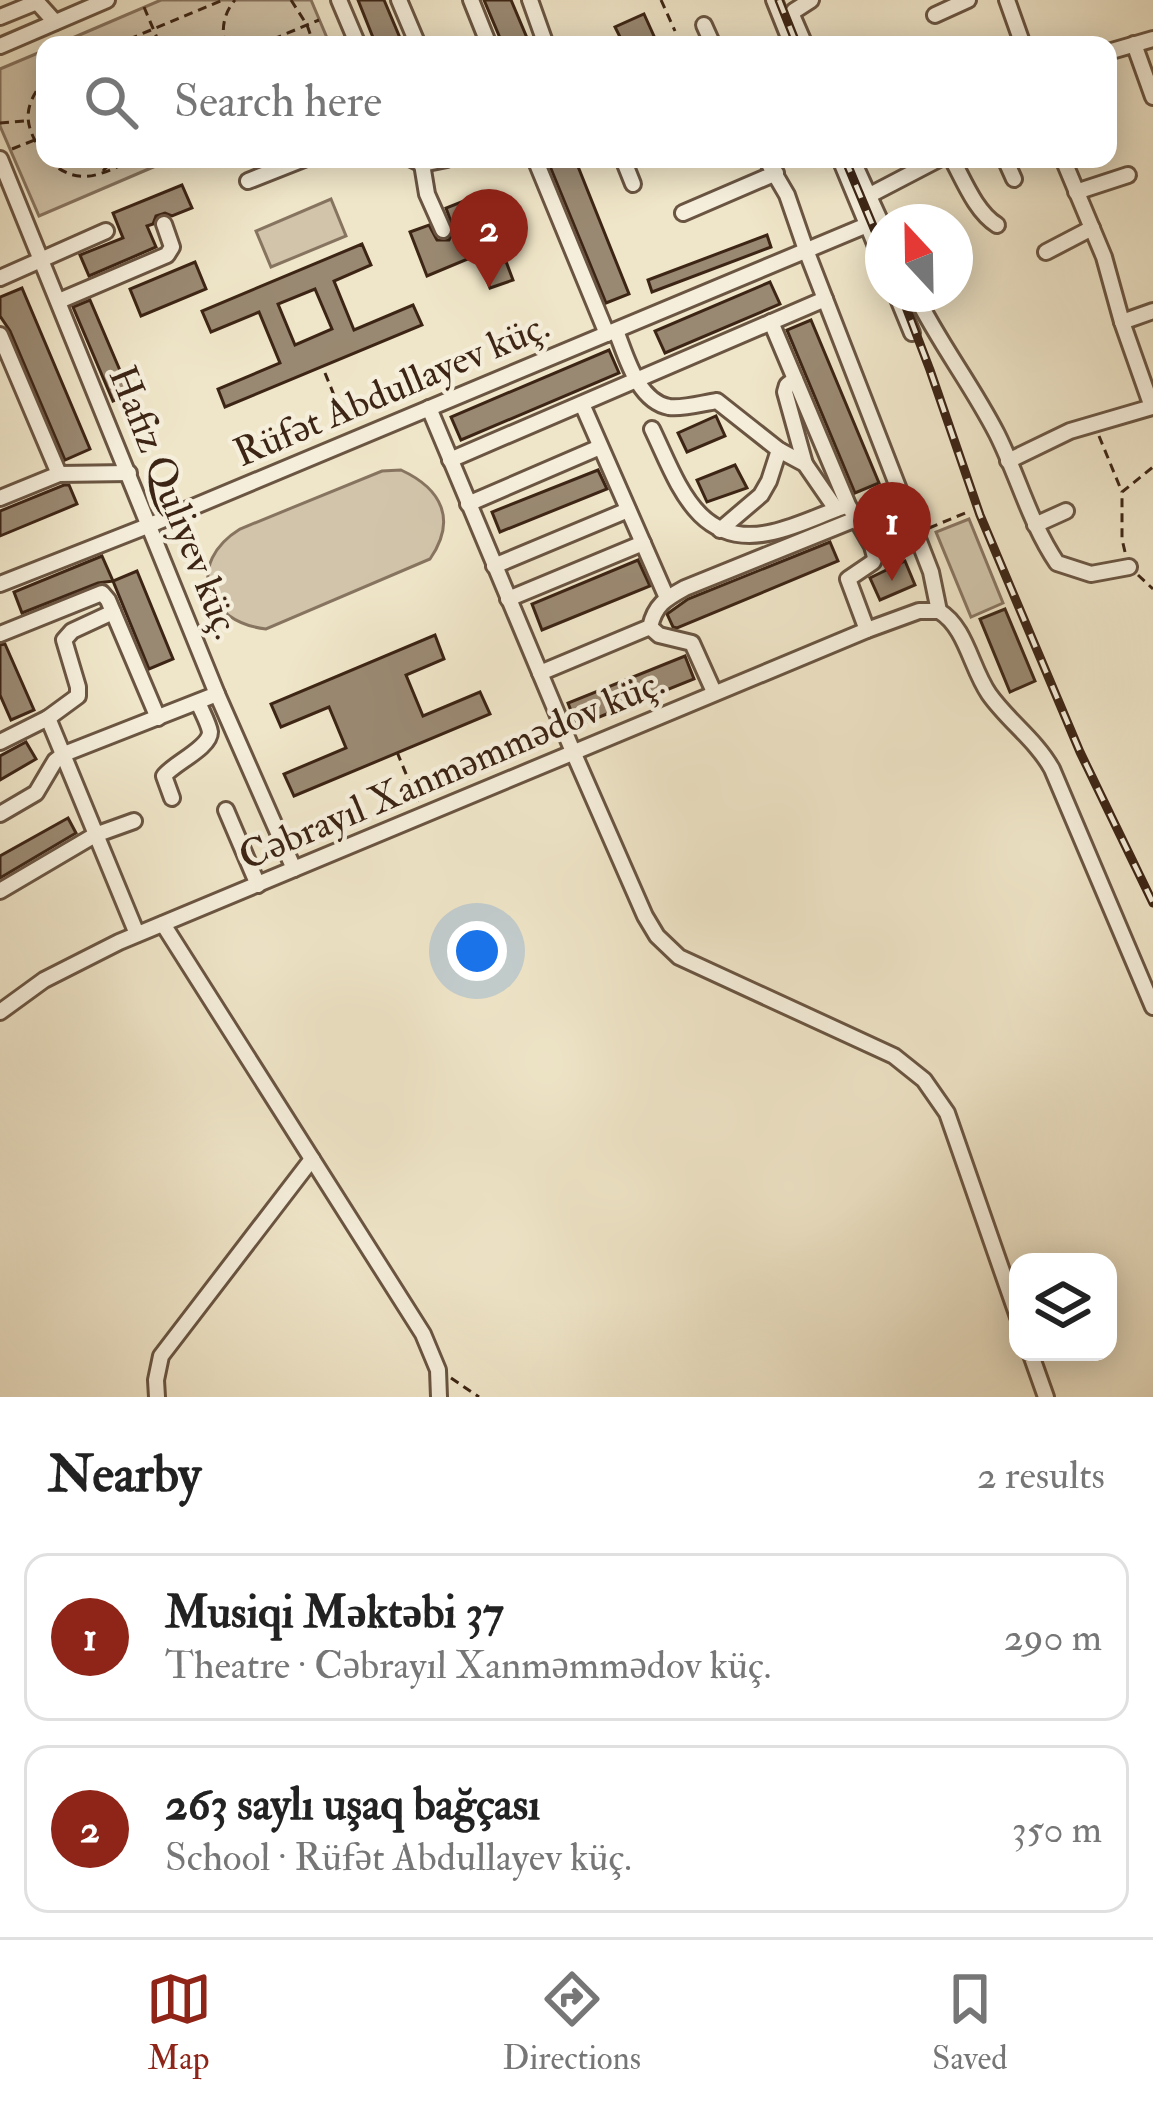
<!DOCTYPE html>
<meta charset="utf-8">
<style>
body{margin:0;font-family:"IM FELL Double Pica",serif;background:#f2f2f2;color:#222}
.controls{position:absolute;right:36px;bottom:36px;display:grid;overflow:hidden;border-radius:24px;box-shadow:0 6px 30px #0003}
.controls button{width:108px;height:108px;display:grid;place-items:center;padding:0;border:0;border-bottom:3px solid #e0e0e0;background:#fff;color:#222;font:60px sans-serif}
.compass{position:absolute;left:865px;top:204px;width:108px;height:108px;border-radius:50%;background:#fff;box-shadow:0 6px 30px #0003;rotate:338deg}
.you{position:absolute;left:477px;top:951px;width:42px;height:42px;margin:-30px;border:9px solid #fff;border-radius:50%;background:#1a73e8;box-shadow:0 0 0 18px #1a73e833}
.badge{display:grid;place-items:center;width:78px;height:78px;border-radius:50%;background:#8f2418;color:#fff;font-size:39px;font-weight:700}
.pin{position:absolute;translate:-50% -99px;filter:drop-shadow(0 3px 6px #0008)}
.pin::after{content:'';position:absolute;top:63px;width:42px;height:36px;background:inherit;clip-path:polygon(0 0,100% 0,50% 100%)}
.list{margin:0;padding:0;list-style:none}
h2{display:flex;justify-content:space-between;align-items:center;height:156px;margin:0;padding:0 48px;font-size:51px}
h2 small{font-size:39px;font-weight:400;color:#767676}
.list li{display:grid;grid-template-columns:78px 1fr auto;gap:36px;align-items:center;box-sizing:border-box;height:168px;margin:0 24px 24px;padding:0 24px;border:3px solid #e0e0e0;border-radius:24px}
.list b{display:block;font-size:45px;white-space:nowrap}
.list p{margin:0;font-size:39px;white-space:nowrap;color:#767676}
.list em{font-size:39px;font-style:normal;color:#767676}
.icon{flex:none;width:66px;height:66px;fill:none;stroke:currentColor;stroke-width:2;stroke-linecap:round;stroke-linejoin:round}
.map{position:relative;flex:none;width:1153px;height:1397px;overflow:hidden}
.search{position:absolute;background:#fff;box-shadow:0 6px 30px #0003;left:36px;right:36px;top:36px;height:132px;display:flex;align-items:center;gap:30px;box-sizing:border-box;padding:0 42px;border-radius:24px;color:#767676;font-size:45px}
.sheet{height:540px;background:#fff}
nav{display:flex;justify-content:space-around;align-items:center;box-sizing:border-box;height:168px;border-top:3px solid #e0e0e0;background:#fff;font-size:33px;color:#767676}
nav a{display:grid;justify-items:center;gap:6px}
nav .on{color:#8f2418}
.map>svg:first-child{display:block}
</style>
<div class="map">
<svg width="1153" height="1397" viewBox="0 0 1153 1397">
<rect width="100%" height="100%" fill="#efe5c8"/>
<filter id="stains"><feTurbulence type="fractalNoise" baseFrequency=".00167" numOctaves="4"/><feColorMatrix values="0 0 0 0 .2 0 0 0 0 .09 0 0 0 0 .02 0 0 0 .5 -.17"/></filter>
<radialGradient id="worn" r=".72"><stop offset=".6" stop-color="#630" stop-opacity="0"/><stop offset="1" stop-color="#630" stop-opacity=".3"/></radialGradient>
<!-- green -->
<g fill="#d1c4aa" stroke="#877460" stroke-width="3">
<path d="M 161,0 L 311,0 L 330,45 L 56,45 Z"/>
<path d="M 45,50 L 45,159 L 172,159 L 39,216 L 0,126 L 0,69 Z"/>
<path d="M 331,199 L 346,236 L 271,267 L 256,231 Z"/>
<path d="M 401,470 C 442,489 457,520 430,559 L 266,629 C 205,622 185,563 240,529 L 382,471 Z"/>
<path d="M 969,519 L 1003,603 L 971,617 L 936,532 Z"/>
</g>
<!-- building -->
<g fill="#9a8972" stroke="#3d2515" stroke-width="3" fill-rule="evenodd">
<path d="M 358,0 L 384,0 L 403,45 L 376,45 Z"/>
<path d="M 484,0 L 511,0 L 530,45 L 503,45 Z"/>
<path d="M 644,14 L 658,45 L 624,45 L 615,27 Z"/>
<path d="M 547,159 L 575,159 L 629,294 L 606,303 Z"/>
<path d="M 182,185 L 192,208 L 172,216 L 165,213 L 156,216 L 153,224 L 147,226 L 156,247 L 89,276 L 80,255 L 123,238 L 113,213 Z"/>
<path d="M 469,199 L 488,247 L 499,243 L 513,280 L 490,288 L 477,255 L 427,276 L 410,232 L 429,225 L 437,240 L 449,240 L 454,230 L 446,208 Z"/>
<path d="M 767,235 L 771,247 L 652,292 L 648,280 Z"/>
<path d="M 362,244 L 371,265 L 334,281 L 354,330 L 413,305 L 422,325 L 225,407 L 218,389 L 280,363 L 259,312 L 211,332 L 202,311 ZM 315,289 L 332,329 L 295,345 L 278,304 Z"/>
<path d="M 195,262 L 206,289 L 141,316 L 130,289 Z"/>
<path d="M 770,282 L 780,304 L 665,353 L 655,331 Z"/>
<path d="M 22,288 L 90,449 L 65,460 L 10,331 L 0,316 L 0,297 Z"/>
<path d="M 90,300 L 130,394 L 113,401 L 73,307 Z"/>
<path d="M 811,320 L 879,483 L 855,493 L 787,330 Z"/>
<path d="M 609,350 L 619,373 L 461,440 L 451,417 Z"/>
<path d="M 716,416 L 725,436 L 687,452 L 678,433 Z"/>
<path d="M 735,465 L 747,488 L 707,502 L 697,480 Z"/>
<path d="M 598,470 L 607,489 L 500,532 L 492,512 Z"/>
<path d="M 64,485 L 69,485 L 77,504 L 0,536 L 0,511 Z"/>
<path d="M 830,542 L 838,561 L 677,628 L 673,627 L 667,614 L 688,599 Z"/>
<path d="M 102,556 L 113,581 L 98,583 L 22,613 L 14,592 Z"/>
<path d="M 638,560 L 650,586 L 542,630 L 532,604 Z"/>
<path d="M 905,561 L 915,585 L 880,600 L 870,578 Z"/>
<path d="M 137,571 L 173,659 L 149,669 L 113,581 Z"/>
<path d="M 1005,609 L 1035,681 L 1010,692 L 980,619 Z"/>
<path d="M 435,635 L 444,659 L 406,675 L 423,716 L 480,692 L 490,714 L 294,796 L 284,774 L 346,748 L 329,707 L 281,727 L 271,704 Z"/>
<path d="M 5,644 L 34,710 L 11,720 L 0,695 L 0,645 Z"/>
<path d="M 685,656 L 694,679 L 577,726 L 568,703 Z"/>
<path d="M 26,742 L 36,759 L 0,780 L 0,756 Z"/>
<path d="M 68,818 L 76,833 L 0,878 L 0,856 Z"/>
</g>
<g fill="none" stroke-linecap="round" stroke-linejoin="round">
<!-- minor casing -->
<g stroke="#6a5542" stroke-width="20">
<g id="minor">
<path d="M 339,0 L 358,45"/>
<path d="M 399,0 L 418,45"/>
<path d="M 471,0 L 489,45"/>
<path d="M 530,0 L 546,45"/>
<path d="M 774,0 L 792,45"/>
<path d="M 1007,0 L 1023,45"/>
<path d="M 935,15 L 968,0"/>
<path d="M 0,17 L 37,2 L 55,22"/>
<path d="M 704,25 L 713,45"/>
<path d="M 1134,44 L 1153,97"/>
<path d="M 805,45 L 792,15 L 794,11 L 811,0"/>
<path d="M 0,46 L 107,0"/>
<path d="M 1108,52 L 1153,39"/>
<path d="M 0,159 L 217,694 L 294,869"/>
<path d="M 412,159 L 422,164 L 447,159"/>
<path d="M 535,159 L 607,334"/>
<path d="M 623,159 L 633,184"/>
<path d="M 766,159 L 787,195 L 806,250 L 931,572 L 939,611"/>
<path d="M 840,159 L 883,263"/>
<path d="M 852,159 L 883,227"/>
<path d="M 952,159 C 964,181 976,212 997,225"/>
<path d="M 1005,159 L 1014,179"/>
<path d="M 422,164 L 427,194 L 443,230"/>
<path d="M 248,181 L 304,159"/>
<path d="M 1076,192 L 1128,175"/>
<path d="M 868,196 L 939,159"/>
<path d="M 683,213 L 776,173"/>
<path d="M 1046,252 L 1092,228"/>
<path d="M 0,278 L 106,231"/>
<path d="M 896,294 L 912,333"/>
<path d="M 915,294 C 939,343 972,385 997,434 C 1018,476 1030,523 1057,563 L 1091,574 L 1129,567"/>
<path d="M 59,301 L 167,255 L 172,247 L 164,224"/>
<path d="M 771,322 L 848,505 L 872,546 L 875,557 L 873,562 L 848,579 L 867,630"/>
<path d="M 1122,322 L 1153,311"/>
<path d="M 616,331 C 626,355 637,401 669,407 C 683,409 703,403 717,401 L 779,450 L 805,464 L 836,509"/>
<path d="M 0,335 L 59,474"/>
<path d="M 795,379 L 787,385 L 785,392 L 805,464"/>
<path d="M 582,404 L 667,598"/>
<path d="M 429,408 L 574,754 L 645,916 L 657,936 L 679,957 L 894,1056 L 924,1080 L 947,1113 L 1018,1317"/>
<path d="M 652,429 C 678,483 697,550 773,532 C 796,527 820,515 843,507"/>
<path d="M 450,460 L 825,299"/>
<path d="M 1008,461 L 1070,431 L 1152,407 L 1122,322 L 1104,257 L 1063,159"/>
<path d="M 0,498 L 59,474 L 129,473"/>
<path d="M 468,504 L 600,447"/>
<path d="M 1035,525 L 1066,511"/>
<path d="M 720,530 L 761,495 L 769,481 L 779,450"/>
<path d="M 494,566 L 628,510"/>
<path d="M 0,584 L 150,525 L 867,225"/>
<path d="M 508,599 L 643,543"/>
<path d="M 939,611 C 966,627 971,668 989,694 C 1008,721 1036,740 1052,769 L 1153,1007"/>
<path d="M 650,627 L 659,635 L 692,643 L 714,692"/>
<path d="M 0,634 L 102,593 L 108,600 L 158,718"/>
<path d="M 540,673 L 650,627 C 655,605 665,599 685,588 L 903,500"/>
<path d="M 48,718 L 78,696 L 78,687 L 64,640 L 72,631 L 113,612"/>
<path d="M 0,742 L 48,718 L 137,934"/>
<path d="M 172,798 L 164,776 C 174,763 210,748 210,732 C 209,724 201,710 198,702"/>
<path d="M 226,810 L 258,885"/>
<path d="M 0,814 L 36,793 L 55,761 L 64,754 L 217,694"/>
<path d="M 0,891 L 95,835 L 134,821"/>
<path d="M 163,924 L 423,1334 L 438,1370 L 439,1397"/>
<path d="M 0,1012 L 44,980 L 119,942 L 867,630 L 919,611 L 939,611"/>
<path d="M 1030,1352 L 1046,1397"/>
<path d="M 157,1397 L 156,1380 L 161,1356 L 312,1159"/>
</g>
</g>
<!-- path -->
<g stroke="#3d2515" stroke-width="3" stroke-dasharray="9 6" stroke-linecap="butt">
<path d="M 291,0 L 307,25 L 314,45"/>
<path d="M 661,0 L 675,31"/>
<path d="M 144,7 L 160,45"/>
<path d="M 115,45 L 223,0"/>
<path d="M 225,45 C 221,28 224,13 235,0"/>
<path d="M 259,45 L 319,20"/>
<path d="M 45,79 C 21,109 24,126 45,157"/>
<path d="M 0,123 L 24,121"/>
<path d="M 12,149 L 45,136"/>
<path d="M 47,159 C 80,190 101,173 136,159"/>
<path d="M 103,171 L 114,159"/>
<path d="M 325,373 L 347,427"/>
<path d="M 1099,436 L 1122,492"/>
<path d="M 929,528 L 970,511"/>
<path d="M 1125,552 L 1122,539 L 1122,492 L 1153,467"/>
<path d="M 1138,575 L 1153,589"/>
<path d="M 397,752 L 418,803"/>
<path d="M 451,1378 L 479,1397"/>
</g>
<!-- minor -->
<use href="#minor" stroke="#f5eedb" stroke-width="14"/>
<!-- rail casing -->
<g stroke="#3d2515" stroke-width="9">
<g id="rail">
<path d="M 779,0 L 797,45"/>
<path d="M 845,159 L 883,250"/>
<path d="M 901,294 L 930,370 L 980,515 L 1080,752 L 1153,903"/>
</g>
</g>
<!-- rail -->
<use href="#rail" stroke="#f5eedb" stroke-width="4.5" stroke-dasharray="14" stroke-linecap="butt"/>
</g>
<g text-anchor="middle" stroke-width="9" stroke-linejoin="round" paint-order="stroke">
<!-- street labels -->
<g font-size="39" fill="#3d2515" stroke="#f5eedb">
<text transform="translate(391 388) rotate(-23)" y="14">Rüfət Abdullayev küç.</text>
<text transform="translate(176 502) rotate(68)" y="14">Hafiz Quliyev küç.</text>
<text transform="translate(451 768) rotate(-23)" y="14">Cəbrayıl Xanməmmədov küç.</text>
</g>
</g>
<rect width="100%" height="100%" filter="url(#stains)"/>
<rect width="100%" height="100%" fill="url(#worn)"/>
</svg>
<div class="controls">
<button><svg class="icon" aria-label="layers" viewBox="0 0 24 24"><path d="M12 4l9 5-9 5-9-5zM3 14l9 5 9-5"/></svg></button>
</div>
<svg class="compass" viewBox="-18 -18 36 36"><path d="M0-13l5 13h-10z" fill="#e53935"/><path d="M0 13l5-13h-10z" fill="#767676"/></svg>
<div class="you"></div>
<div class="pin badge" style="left:892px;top:581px">1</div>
<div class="pin badge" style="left:489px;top:288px">2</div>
<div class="search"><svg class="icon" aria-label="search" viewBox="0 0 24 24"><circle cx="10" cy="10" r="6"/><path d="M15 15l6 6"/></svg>Search here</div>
</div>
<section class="sheet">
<h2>Nearby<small>2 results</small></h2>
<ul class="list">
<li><span class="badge">1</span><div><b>Musiqi Məktəbi 37</b><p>Theatre · Cəbrayıl Xanməmmədov küç.</p></div><em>290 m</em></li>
<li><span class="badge">2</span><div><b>263 saylı uşaq bağçası</b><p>School · Rüfət Abdullayev küç.</p></div><em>350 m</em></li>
</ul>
</section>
<nav>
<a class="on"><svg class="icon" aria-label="map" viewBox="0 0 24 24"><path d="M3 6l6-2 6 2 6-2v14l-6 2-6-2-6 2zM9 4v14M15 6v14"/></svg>Map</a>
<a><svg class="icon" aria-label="directions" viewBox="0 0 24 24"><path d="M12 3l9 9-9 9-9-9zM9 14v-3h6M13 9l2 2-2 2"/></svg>Directions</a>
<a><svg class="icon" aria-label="saved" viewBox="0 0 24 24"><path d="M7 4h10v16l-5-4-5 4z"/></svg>Saved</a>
</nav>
